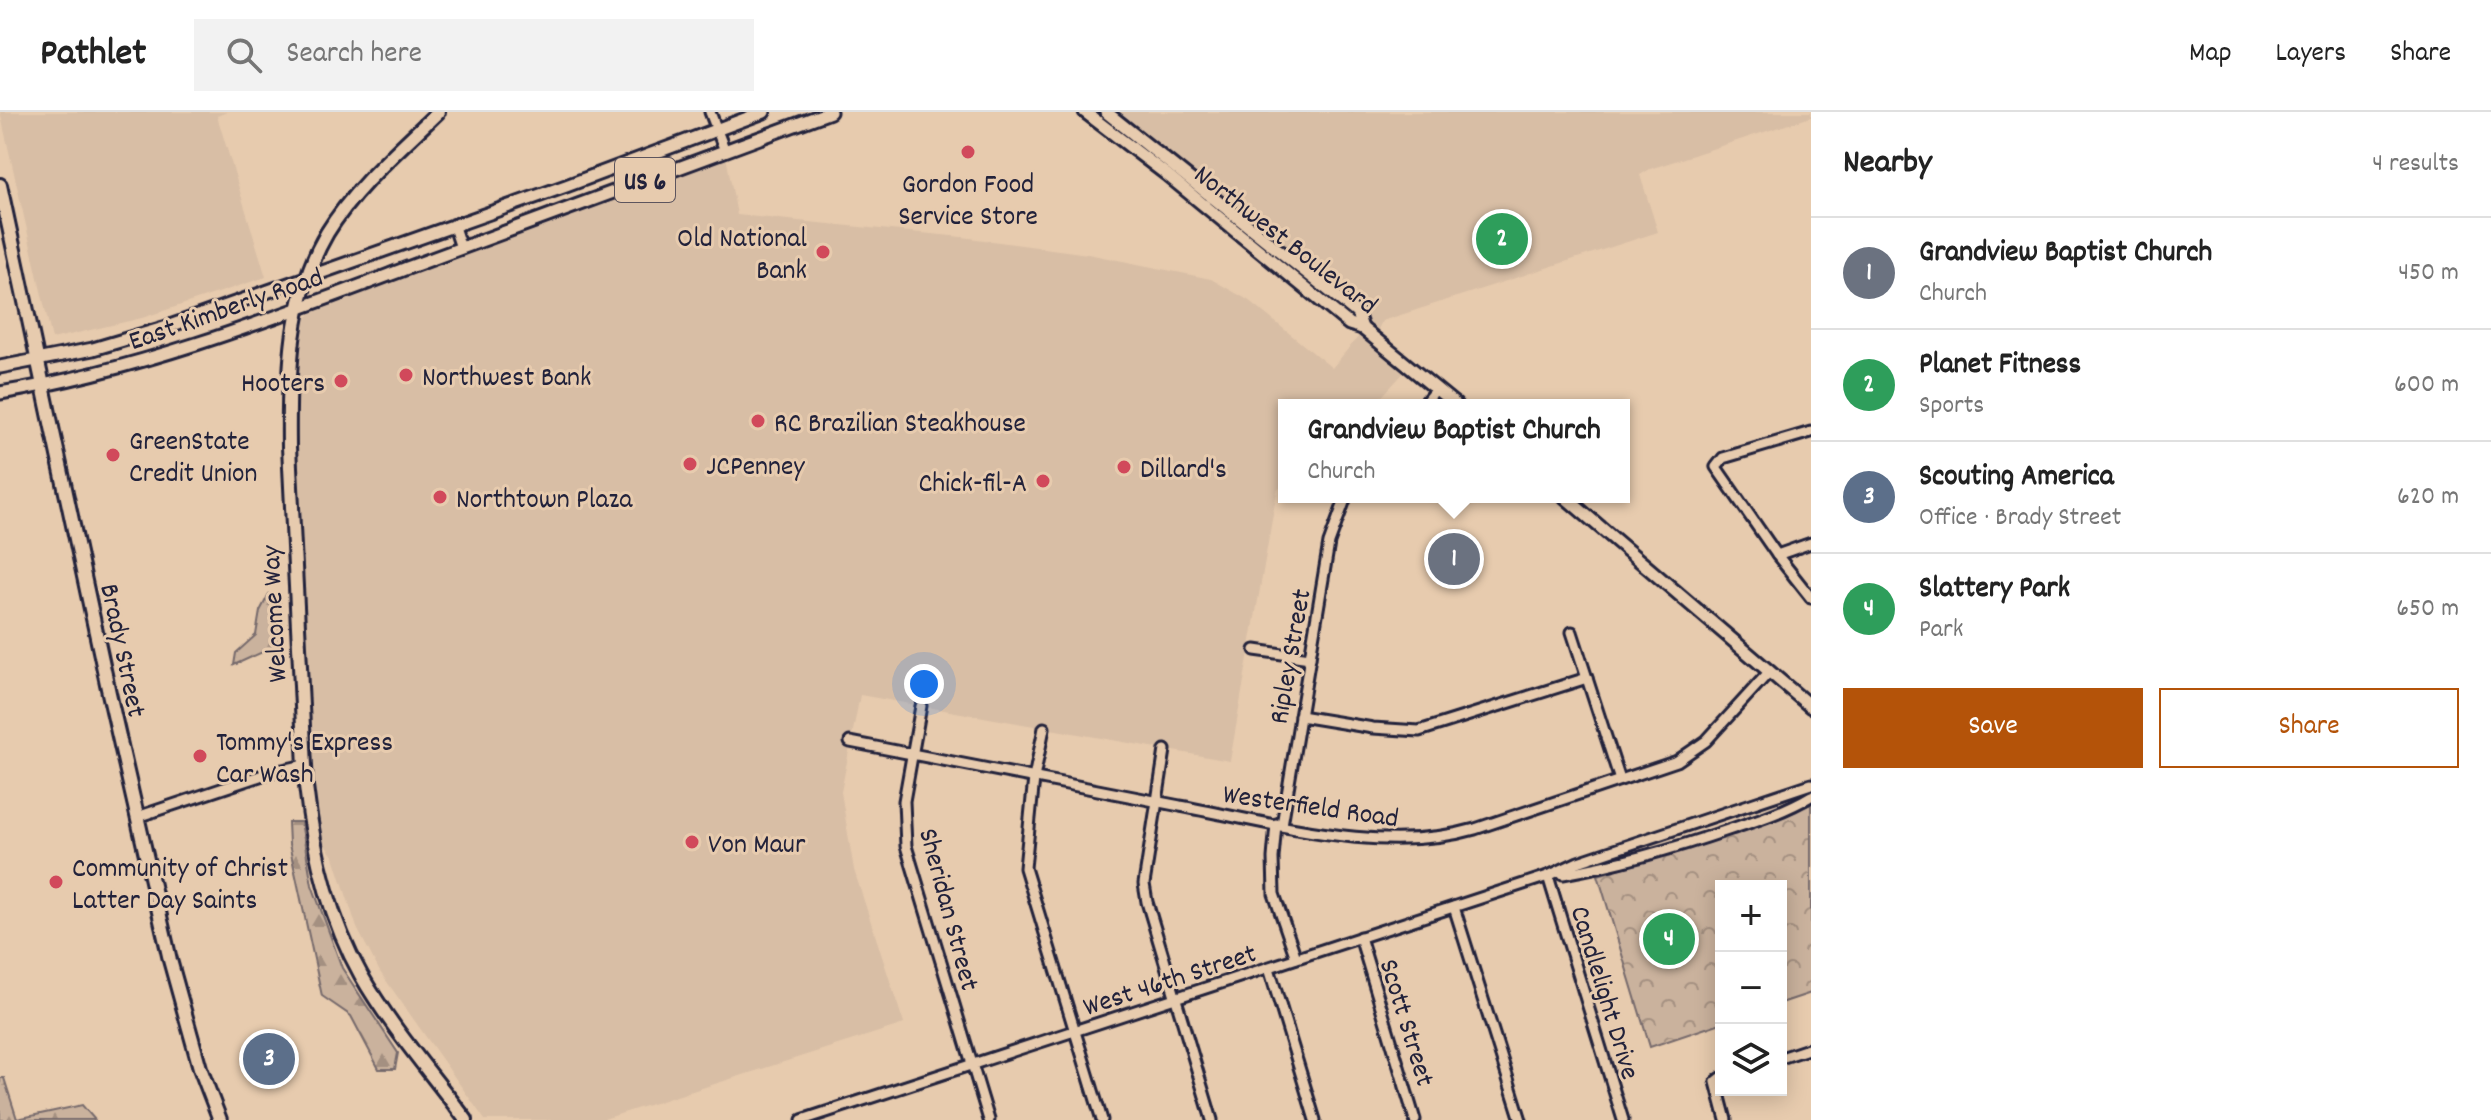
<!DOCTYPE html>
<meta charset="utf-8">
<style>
body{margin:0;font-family:Dekko,sans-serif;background:#f2f2f2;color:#222}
.controls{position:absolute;right:24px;bottom:24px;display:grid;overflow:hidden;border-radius:0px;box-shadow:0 4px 20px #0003}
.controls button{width:72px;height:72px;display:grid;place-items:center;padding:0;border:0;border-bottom:2px solid #e0e0e0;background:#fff;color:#222;font:40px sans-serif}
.you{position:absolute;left:924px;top:572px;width:28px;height:28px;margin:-20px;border:6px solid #fff;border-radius:50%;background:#1a73e8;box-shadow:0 0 0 12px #1a73e833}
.badge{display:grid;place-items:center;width:52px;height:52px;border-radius:50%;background:#b45309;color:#fff;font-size:26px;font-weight:700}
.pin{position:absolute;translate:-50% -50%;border:4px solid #fff;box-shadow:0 2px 8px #0006}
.popup{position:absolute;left:1278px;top:287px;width:352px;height:104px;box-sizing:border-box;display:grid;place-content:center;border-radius:0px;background:#fff;filter:drop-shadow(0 2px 6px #0005);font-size:26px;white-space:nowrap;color:#767676}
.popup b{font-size:30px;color:#222}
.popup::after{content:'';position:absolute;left:50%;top:100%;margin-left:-16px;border:16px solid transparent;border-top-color:#fff}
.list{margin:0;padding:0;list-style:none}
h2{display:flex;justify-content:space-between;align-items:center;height:104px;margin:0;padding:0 32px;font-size:34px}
h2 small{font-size:26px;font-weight:400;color:#767676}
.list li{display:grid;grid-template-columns:52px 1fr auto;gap:24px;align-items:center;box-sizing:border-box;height:112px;padding:0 32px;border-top:2px solid #e0e0e0}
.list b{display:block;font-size:30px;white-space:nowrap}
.list p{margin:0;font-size:26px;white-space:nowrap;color:#767676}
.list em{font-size:26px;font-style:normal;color:#767676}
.actions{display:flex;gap:16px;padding:24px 32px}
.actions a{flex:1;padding:18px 0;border:2px solid #b45309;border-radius:0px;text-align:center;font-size:28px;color:#b45309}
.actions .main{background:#b45309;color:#fff}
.icon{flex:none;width:44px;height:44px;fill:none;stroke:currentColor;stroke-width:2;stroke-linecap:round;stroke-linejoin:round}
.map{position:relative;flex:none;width:1811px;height:1008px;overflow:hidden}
header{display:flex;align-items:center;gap:48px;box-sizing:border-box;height:112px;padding:0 40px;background:#fff;border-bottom:2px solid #e0e0e0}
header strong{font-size:38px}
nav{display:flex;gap:44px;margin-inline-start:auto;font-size:28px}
.search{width:560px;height:72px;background:#f2f2f2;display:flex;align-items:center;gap:20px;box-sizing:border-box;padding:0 28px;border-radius:0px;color:#767676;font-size:30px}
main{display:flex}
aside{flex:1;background:#fff}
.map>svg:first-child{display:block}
</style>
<header>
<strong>Pathlet</strong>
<div class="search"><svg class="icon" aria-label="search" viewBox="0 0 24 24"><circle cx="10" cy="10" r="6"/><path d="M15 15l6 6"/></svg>Search here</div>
<nav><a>Map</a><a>Layers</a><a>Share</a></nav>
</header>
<main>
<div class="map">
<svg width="1811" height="1008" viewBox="0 0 1811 1008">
<defs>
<pattern id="forest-firs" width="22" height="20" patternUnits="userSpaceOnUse" patternTransform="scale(2)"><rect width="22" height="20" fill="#cab29d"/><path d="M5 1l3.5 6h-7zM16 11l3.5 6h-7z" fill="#a49081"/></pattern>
<pattern id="park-crowns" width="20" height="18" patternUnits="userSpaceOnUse" patternTransform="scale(2)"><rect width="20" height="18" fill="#cab29d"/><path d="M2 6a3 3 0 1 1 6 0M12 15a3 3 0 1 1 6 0" fill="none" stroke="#a49081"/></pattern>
</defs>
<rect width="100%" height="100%" fill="#e7cbae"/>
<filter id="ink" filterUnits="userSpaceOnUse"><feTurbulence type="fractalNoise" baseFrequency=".0125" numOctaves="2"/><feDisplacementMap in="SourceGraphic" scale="16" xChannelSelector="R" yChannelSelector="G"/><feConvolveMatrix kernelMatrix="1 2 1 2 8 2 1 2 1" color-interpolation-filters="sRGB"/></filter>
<g filter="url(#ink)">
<!-- built -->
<g fill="#d8bea5">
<path d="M 0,0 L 227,0 L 217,4 L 266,165 L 142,206 L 52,227 Z"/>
<path d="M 1106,0 L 1811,0 L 1811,5 L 1650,57 L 1640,63 L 1658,120 L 1382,209 L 1374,226 L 1409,255 L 1374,293 L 1353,291 L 1351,293 L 1284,293 L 1284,371 L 1277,379 L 1230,649 L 860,583 L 841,680 L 854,758 L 904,912 L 601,1008 L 485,1008 L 380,860 L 357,816 L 334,745 L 311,715 L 296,506 L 294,214 L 338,182 L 725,39 L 737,103 L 962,125 L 1088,142 L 1211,167 L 1248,188 L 1332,256 L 1364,218 L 1190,77 L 1167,50 Z"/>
</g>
<!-- forest -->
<g fill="url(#forest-firs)" stroke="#766a6c" stroke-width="2">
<path d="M 269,482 L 280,489 L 280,532 L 234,553 L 236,541 L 256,523 L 260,499 Z"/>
<path d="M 301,710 L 312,773 L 342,856 L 398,941 L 395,957 L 379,957 L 351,904 L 322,884 L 289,732 L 288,710 Z"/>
<path d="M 0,966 L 4,966 L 17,1007 L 82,993 L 95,1008 L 0,1008 Z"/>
</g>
<!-- park -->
<path fill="url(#park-crowns)" stroke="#766a6c" stroke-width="2" d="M 1811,692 L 1811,881 L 1781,891 L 1781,774 L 1721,774 L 1721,911 L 1650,935 L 1598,763 L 1731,723 Z"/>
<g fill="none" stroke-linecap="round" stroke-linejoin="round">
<!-- minor casing -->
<g stroke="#22223b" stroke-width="15">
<g id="minor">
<path d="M 710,0 L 725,39"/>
<path d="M 454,115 L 461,136"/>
<path d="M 1423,293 L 1436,277"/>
<path d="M 1811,320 L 1723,346 L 1716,355 L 1777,443 L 1811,486"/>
<path d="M 1777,443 L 1811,431"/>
<path d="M 1572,520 L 1620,668"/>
<path d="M 1255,538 L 1310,546"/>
<path d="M 921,594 L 904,689 L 906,734 L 989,1008"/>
<path d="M 1300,604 L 1373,616 L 1419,619 L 1587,566"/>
<path d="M 1044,616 L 1034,666 L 1025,756 L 1102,1008"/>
<path d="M 850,630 C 960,652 1070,673 1180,694 C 1273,711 1383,744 1475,717 L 1677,649 L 1706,629 L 1770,559"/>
<path d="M 1165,638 L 1144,772 L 1147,790 L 1212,1008"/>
<path d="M 137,705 L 269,661 L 305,653"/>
<path d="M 1276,712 L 1273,746 L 1274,782 L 1296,846"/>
<path d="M 1282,713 L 1329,431 L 1346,385"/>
<path d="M 1563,762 C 1621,752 1676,736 1731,717 C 1758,708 1786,699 1811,684"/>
<path d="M 1548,764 L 1623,1008"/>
<path d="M 1454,795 L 1521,1008"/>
<path d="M 1360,825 L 1415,1008"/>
<path d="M 1269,856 L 1315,1008"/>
<path d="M 1781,946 L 1811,936"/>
<path d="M 1721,966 L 1716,970 L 1726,1008"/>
<path d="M 802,1008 L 1548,764 L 1578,750 L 1811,672"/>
</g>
</g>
<!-- major casing -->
<g stroke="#22223b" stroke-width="17">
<g id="major">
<path d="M 1085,0 L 1166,62 L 1349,212 L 1362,216 L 1456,293"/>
<path d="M 1106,0 L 1357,201 L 1362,216"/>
<path d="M 0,255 L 93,237 L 164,216 L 566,74 L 764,0"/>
<path d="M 0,281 C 141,258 277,205 410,155 C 550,103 690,51 830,0"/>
<path d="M 1565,385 L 1811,595"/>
</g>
</g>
<!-- highway casing -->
<g stroke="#22223b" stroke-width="18">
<g id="highway">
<path d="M 438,0 C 400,37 355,75 327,121 C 289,186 288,262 289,335 L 306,674 C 313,738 329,806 361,863 C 390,914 431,961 466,1008"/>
<path d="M 0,73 L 109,581 L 170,848 L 200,956 L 220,1008"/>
</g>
</g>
<!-- minor -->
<use href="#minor" stroke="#e7cbae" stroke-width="9"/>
<!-- major -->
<use href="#major" stroke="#e7cbae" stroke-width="11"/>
<!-- highway -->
<use href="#highway" stroke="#e7cbae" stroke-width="12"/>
</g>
</g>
<!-- markers -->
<g fill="#d1495b" stroke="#e7cbae" stroke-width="3">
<circle cx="968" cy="40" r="8"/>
<circle cx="823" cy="140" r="8"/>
<circle cx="406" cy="263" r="8"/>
<circle cx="341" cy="269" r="8"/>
<circle cx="758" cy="309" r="8"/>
<circle cx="113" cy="343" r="8"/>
<circle cx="690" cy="352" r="8"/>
<circle cx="1124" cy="355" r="8"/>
<circle cx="1043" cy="369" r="8"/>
<circle cx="440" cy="385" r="8"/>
<circle cx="200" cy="644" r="8"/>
<circle cx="692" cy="730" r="8"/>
<circle cx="56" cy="770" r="8"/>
</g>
<g text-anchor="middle" stroke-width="6" stroke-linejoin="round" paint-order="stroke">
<!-- shield labels -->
<rect fill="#e7cbae" stroke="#5d555e" stroke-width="2" x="615" y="46" width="60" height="44" rx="6"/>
<g font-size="26" font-weight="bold" fill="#22223b">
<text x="645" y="77">US 6</text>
</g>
<!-- poi labels -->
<g font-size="28" fill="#22223b" stroke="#e7cbae" text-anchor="start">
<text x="968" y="80" text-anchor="middle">Gordon Food<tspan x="968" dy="32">Service Store</tspan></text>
<text x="807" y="134" text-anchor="end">Old National<tspan x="807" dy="32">Bank</tspan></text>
<text x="422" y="273">Northwest Bank</text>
<text x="325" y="279" text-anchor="end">Hooters</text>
<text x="774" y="319">RC Brazilian Steakhouse</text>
<text x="129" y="337">GreenState<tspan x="129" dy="32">Credit Union</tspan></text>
<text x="706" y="362">JCPenney</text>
<text x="1140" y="365">Dillard's</text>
<text x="1027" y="379" text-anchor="end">Chick-fil-A</text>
<text x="456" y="395">Northtown Plaza</text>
<text x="216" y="638">Tommy's Express<tspan x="216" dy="32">Car Wash</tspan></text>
<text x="708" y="740">Von Maur</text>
<text x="72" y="764">Community of Christ<tspan x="72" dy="32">Latter Day Saints</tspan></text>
</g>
<!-- street labels -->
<g font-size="28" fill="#22223b" stroke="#e7cbae">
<text transform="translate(1287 126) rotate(38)" y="10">Northwest Boulevard</text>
<text transform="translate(225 195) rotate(-19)" y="10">East Kimberly Road</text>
<text transform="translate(272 502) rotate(-93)" y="10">Welcome Way</text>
<text transform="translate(125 538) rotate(78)" y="10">Brady Street</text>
<text transform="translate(1288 544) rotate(-80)" y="10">Ripley Street</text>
<text transform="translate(1311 692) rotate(8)" y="10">Westerfield Road</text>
<text transform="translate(951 797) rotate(75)" y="10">Sheridan Street</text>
<text transform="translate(1169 866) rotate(-18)" y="10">West 46th Street</text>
<text transform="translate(1607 880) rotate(73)" y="10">Candlelight Drive</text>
<text transform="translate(1409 910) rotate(73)" y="10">Scott Street</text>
</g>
</g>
</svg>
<div class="controls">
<button>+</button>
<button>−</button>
<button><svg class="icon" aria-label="layers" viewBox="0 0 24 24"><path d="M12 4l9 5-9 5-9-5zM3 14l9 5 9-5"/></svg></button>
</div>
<div class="you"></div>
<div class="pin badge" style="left:1454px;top:447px;background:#6b7280">1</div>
<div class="popup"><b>Grandview Baptist Church</b>Church</div>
<div class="pin badge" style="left:1502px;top:127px;background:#2e9e5b">2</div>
<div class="pin badge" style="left:269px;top:947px;background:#5c6f8a">3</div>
<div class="pin badge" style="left:1669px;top:827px;background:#2e9e5b">4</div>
</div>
<aside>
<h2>Nearby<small>4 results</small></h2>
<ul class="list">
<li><span class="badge" style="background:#6b7280">1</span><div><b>Grandview Baptist Church</b><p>Church</p></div><em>450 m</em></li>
<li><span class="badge" style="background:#2e9e5b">2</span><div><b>Planet Fitness</b><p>Sports</p></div><em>600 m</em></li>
<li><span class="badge" style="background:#5c6f8a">3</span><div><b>Scouting America</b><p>Office · Brady Street</p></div><em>620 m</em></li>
<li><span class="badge" style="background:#2e9e5b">4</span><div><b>Slattery Park</b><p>Park</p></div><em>650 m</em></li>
</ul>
<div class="actions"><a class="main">Save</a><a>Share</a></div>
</aside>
</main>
